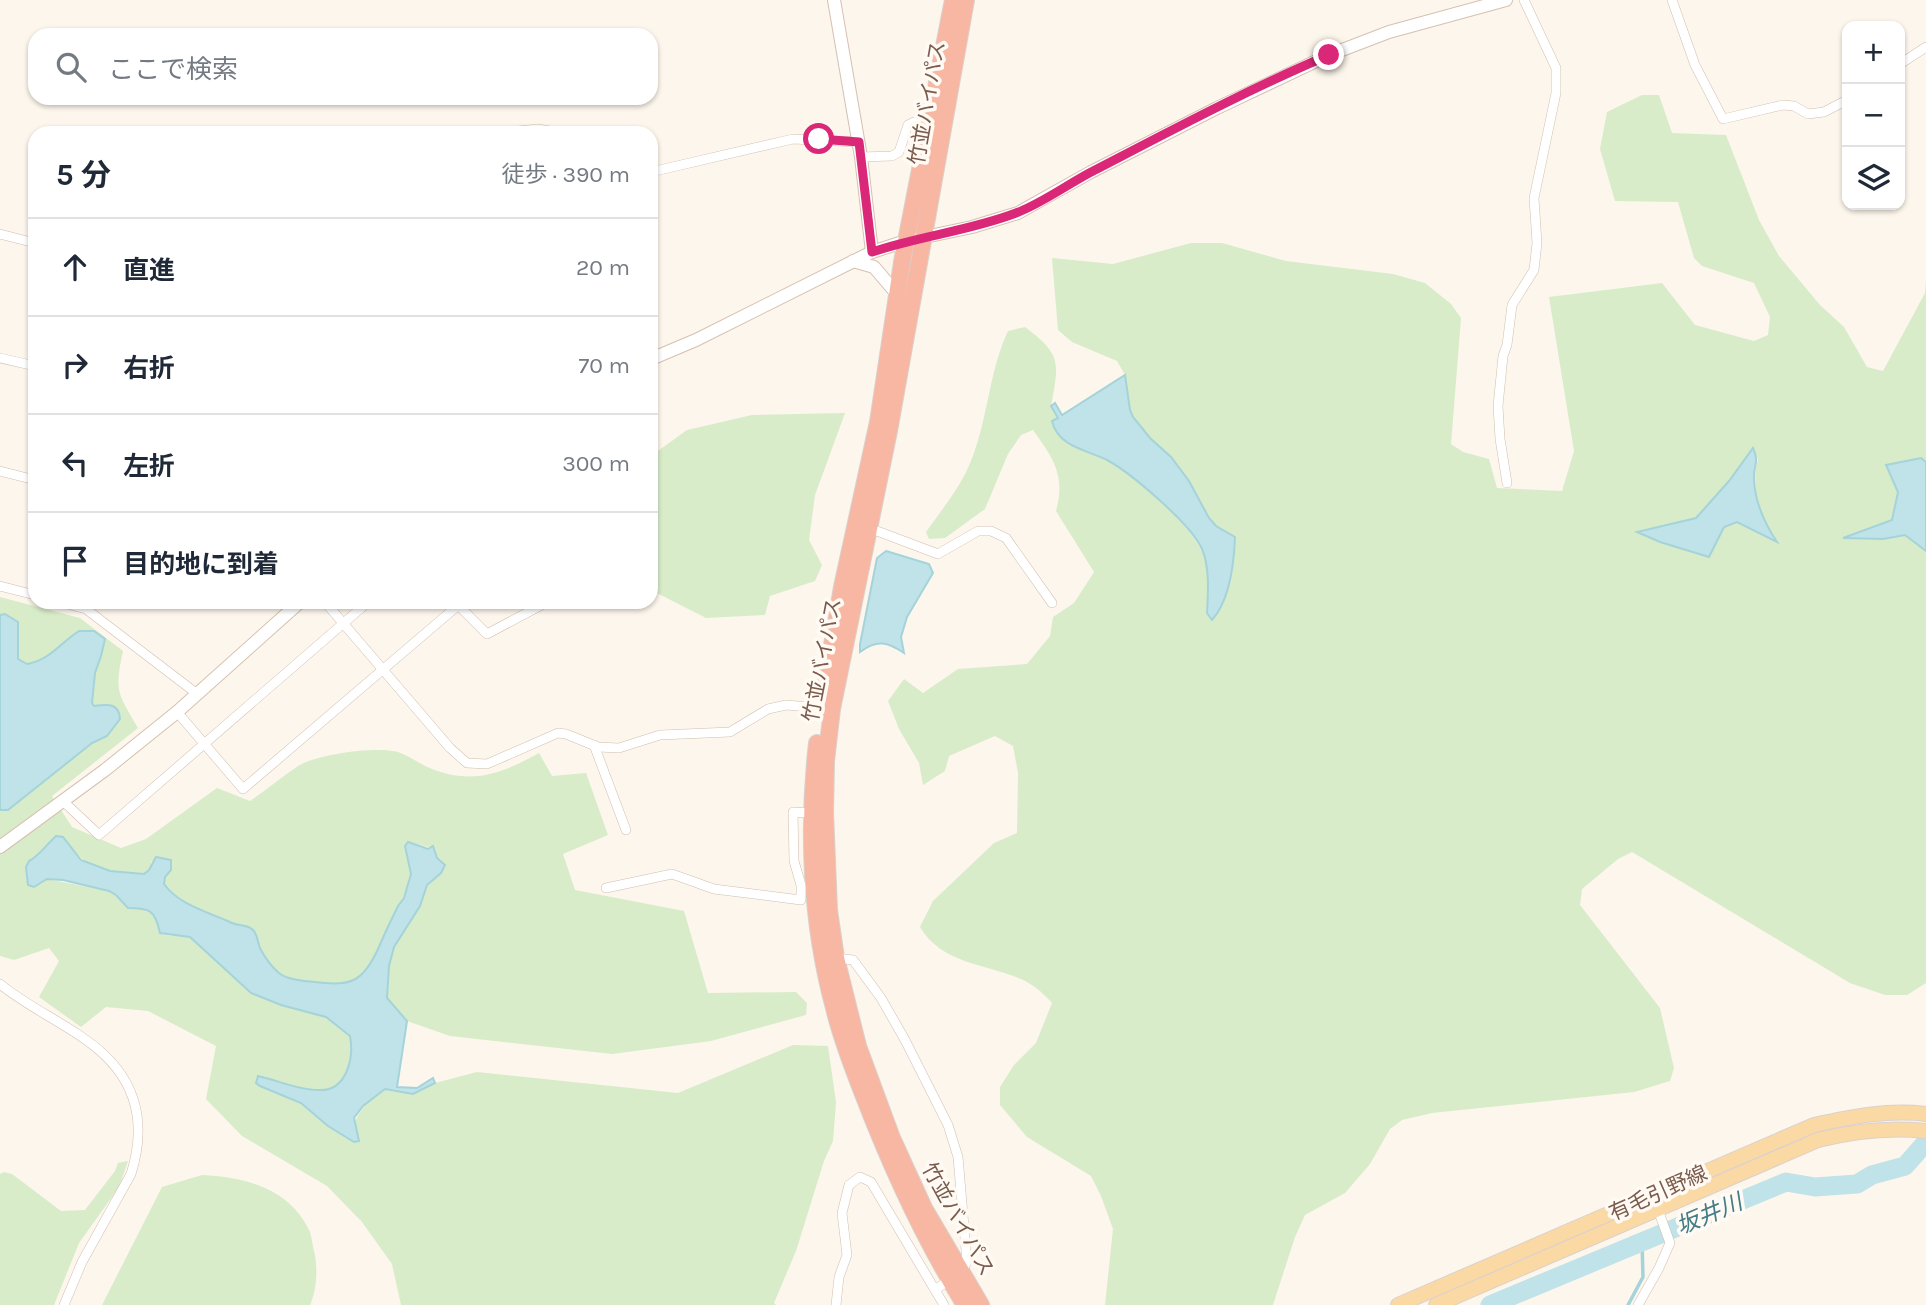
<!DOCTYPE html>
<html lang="ja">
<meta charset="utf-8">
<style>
body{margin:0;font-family:Karla,"Noto Sans JP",sans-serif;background:#f2f2f3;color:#1f2937}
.controls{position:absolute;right:21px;top:21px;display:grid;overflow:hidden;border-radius:14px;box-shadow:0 2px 5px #0004}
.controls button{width:63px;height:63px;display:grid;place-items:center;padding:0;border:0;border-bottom:2px solid #e0e1e3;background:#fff;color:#1f2937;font:35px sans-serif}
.stop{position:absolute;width:21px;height:21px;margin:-16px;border:5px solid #db2777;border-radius:50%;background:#fff}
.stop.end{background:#db2777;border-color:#fff;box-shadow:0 2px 7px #0008}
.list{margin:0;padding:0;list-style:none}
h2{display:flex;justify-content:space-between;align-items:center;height:91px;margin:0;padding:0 28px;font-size:30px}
h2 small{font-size:23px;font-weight:400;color:#747a83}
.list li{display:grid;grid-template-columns:46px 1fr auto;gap:21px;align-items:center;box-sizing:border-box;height:98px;padding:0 28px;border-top:2px solid #e0e1e3}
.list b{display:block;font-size:26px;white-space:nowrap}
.list em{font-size:23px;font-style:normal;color:#747a83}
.icon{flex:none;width:38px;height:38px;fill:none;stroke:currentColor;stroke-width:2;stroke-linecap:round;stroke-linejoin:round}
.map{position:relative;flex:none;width:1926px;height:1305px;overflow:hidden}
.search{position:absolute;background:#fff;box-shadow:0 2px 5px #0004;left:28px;top:28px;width:630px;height:77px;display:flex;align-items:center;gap:18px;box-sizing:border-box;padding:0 24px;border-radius:21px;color:#747a83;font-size:26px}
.panel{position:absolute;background:#fff;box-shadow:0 2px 5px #0004;left:28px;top:126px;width:630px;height:483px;border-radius:21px}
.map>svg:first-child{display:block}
</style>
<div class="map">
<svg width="1926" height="1305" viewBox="0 0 1926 1305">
<rect width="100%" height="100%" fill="#fdf6ec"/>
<!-- green -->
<g fill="#d8ecc9" fill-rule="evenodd">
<path d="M 1642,95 L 1659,95 L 1672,133 L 1726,135 L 1759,220 L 1779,256 L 1820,305 L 1844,327 L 1867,367 L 1883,371 L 1925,293 L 1926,282 L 1926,462 L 1921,458 L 1898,492 L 1892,520 L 1883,539 L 1905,535 L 1926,551 L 1926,983 L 1907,995 L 1885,995 L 1850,983 L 1632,852 L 1618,859 L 1582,889 L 1580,905 L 1660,1008 L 1674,1068 L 1670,1081 L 1634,1092 L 1432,1113 L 1402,1120 L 1390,1129 L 1370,1164 L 1345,1193 L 1305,1215 L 1295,1237 L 1273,1305 L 1105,1305 L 1113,1229 L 1101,1196 L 1091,1176 L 1027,1137 L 1000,1105 L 1000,1087 L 1014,1065 L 1036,1043 L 1052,1003 C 1043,993 1034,985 1021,979 C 986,964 942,964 920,927 L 933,901 L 994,843 L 1017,833 L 1018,773 L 1013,746 L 995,736 L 949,756 L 945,771 L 923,785 L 919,763 L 899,729 L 888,701 L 904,679 L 923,693 L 958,669 L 1027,664 L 1050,636 L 1053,617 L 1074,603 L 1094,572 L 1056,511 C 1066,475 1053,458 1033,430 L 1021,435 L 1008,454 L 985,509 L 945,538 L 929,539 L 926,532 C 940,512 958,490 968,468 C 988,424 988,373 1008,331 L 1025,327 C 1062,355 1059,362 1051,406 L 1058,418 L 1053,426 C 1062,447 1088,450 1106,460 C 1132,473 1194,527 1203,554 C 1210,571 1208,594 1207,613 L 1232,571 L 1235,537 L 1216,526 L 1209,517 L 1189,482 L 1171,457 L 1150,438 L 1133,417 L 1130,410 L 1125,375 L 1117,361 L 1072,342 L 1058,330 L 1052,258 L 1113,264 L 1191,243 L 1222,243 L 1286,261 L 1393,274 L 1425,283 L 1451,304 L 1461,318 L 1451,444 L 1463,452 L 1489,459 L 1497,488 L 1562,491 L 1574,451 L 1549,297 L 1662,283 L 1695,325 L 1754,341 L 1768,335 L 1770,317 L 1754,283 L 1702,266 L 1694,258 L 1678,202 L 1615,201 L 1600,149 L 1607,112 ZM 1752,449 L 1758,459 C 1750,489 1760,515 1776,541 L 1737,522 L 1724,527 L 1708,557 L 1660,542 L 1638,532 L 1696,518 L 1729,481 Z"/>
<path d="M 845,413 L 815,495 L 809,540 L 822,565 L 815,581 L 770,596 L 765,615 L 706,618 L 651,590 L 651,456 L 687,430 L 752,415 Z"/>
<path d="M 0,597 L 80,618 L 123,651 C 114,692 118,693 138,728 L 52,796 L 72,827 L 121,848 L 146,839 L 217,788 L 250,801 C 266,790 282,777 298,766 C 317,754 377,746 398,752 C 410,756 421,765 432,769 C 473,785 503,773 539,753 L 552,776 L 586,773 L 608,835 L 563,854 L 575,890 L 684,911 L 708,993 L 796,992 L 807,1003 L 806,1015 L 711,1041 L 612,1054 L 450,1036 L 407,1021 L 387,998 L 389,967 L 394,947 L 420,906 L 427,885 L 441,873 L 435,849 L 409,842 C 406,857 412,861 411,872 C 410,883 404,897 398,906 C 390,922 377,962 365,974 C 349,990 300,985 282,974 C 269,966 258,949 257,934 C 244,924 231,923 216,918 C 197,911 176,899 164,884 L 165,877 L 152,861 L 149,870 L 144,874 C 112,875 85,870 67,841 L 39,853 L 35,858 L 41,884 L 47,879 L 109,891 L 116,895 L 122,902 L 144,907 L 153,913 L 163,935 L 190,937 L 237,980 L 281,1005 L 326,1017 L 350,1036 C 354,1061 348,1086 320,1091 L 256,1078 L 256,1083 L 260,1086 L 301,1103 L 328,1126 L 348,1139 C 358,1113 361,1105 385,1089 L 395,1092 L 419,1092 L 435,1083 L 477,1072 L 678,1093 L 793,1045 L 828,1046 L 836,1102 L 833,1141 L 824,1161 L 796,1251 L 774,1303 L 776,1305 L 401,1305 L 392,1264 L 362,1222 L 327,1186 L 242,1136 L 206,1099 L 216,1046 L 148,1011 L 106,1007 L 81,1027 L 39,997 L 59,961 L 49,948 L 14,960 L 0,956 L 0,810 L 8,810 L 92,743 L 107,736 L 120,719 C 119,703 107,704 94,706 L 92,703 L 95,673 L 101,656 L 62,645 L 38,662 L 27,664 L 18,659 L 18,622 L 5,614 L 0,615 Z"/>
<path d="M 128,1161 L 119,1187 L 79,1243 L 54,1305 L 0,1305 L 0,1174 L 4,1172 L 12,1174 L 61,1211 L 85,1210 L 115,1171 L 118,1163 Z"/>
<path d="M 202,1175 C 244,1177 289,1188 309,1230 C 312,1236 312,1244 314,1251 C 318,1267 317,1290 310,1305 L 102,1305 L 162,1187 Z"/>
</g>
<!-- water -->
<g fill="#bfe3e8" stroke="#a5d3da" stroke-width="2">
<path d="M 1125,375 L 1130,410 L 1133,417 L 1150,438 L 1171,457 L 1189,481 L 1209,518 L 1216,526 L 1235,537 C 1234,563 1230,600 1212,620 L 1207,613 C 1208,593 1210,568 1202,549 C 1191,524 1131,473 1107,460 C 1087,450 1058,447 1052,421 L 1058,418 L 1051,406 L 1055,403 L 1062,415 Z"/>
<path d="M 1753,448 C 1760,463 1753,465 1754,480 C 1755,501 1765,524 1777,542 L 1737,522 L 1724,527 L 1709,557 L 1660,542 L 1637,532 L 1696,518 L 1729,481 Z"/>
<path d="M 1921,458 L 1926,462 L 1926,551 L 1905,535 L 1883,539 L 1843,538 L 1892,520 L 1898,492 L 1886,465 Z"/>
<path d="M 886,551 L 929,564 L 933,573 L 907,617 L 901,637 L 904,653 C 888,642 877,639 860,652 L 860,644 L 877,558 Z"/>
<path d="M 5,614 L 18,622 L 18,659 L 27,664 C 50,660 60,643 79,631 L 94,631 L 105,639 L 101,656 L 95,673 L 92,703 L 94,706 C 108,704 119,703 120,719 L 107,736 L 92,743 L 8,810 L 0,810 L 0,615 Z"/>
<path d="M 56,836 L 63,837 L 81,860 L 110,871 L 144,874 L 149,870 L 156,857 L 171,860 L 171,870 L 165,877 L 164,884 C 180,906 209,912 232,923 C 238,926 245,924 252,929 C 258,934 257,941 260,948 C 264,956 272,967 279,973 C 288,980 304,981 315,982 C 350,987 363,982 378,949 C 384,935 391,920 398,906 L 404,898 L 411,874 L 405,846 L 408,842 L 428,849 L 433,846 L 437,858 L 445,865 L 441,873 L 427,885 L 420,906 L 394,947 L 389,966 L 387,998 L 407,1021 L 397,1087 L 417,1088 L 433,1078 L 435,1083 L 413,1094 L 385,1089 L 363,1106 L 354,1118 L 359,1141 L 354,1142 L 328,1126 L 301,1103 L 260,1086 L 256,1083 L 258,1076 C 277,1080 298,1090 318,1090 C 347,1092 354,1058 350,1036 L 326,1017 L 281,1005 L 251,993 L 190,937 L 160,933 C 155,910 150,908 128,908 L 116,895 L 109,891 L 63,880 L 47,879 L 34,887 L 28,885 L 26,867 L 29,861 C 38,857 47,844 56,836 Z"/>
</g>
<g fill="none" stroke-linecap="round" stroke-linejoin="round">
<!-- stream -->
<path stroke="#a5d3da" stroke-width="3.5" d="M 1628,1305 L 1643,1277 L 1642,1242"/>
<!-- river -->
<path stroke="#bfe3e8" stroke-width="19" d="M 1490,1305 L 1786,1182 L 1815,1187 L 1857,1184 L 1872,1175 L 1905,1166 L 1926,1142"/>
<!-- street casing -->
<g stroke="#d1beb0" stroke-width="10">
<g id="street">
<path d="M 1672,0 L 1695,65 L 1723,119 L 1783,105 L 1794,106 L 1808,114 L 1824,112 L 1847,100"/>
<path d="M 1900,64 L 1926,47"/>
<path d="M 497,133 L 538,129 L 561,133"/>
<path d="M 861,157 L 892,156 L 899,152 L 908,125 L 914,122 L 929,121"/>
<path d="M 651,172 L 793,139 L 859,142"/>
<path d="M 0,234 L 35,243"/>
<path d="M 0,358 L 35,366"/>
<path d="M 0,471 L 35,480"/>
<path d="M 1507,483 L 1500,439 L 1498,406 L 1503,356 L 1507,345 L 1512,305 L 1534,270 L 1537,243 L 1534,198 L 1556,93 L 1556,68 L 1524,0"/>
<path d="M 869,528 L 938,554 L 978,531 L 991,531 L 1006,538 L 1052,603"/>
<path d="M 0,586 L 35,595"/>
<path d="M 60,602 L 86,609 L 196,693"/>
<path d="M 325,602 L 450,748 L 467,763 L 487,764 L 558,733 L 566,734 L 598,747 L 619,748 L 660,735 L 730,732 L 768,709 L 786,705 L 832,709"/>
<path d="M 458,605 L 487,634 L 547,602"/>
<path d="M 177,712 L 243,789 L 462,602"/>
<path d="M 594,745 L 626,830"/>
<path d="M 64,802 L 99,835 L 368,602"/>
<path d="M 606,888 L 672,874 L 714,889 L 801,900 L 801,885 L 794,861 L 793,812 L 812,813"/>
<path d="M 836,958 L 853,960 L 881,998 L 905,1040 L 948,1125 L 958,1157 L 967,1262 L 961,1272 L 935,1290 L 871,1182 L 860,1177 L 849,1185 L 842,1213 L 847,1255 L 839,1277 L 836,1305"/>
<path d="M 0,984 C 50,1025 126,1043 137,1115 C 140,1135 137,1155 131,1174 L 82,1262 L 64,1305"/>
<path d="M 935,1290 L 944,1305"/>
<path d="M 1638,1305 L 1659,1268 L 1670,1243 L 1656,1204"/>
</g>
</g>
<!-- secondary casing -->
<g stroke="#d6c0b0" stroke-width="14">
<g id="secondary">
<path d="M 834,0 L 861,157 L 872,252"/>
<path d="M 853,261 L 874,267 L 897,294"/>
<path d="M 651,359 L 696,340 L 872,252 L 906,241 L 972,227 L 1018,213 L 1091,172 L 1217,108 L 1329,55 L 1389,32 L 1506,0"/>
<path d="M 0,847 L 105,770 L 177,712 L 300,602"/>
</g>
</g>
<!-- primary casing -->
<g stroke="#dad1cd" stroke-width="16">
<g id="primary">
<path d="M 1398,1305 L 1814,1125 C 1850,1117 1889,1109 1926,1114"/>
<path d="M 1436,1305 L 1818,1140 C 1854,1131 1889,1127 1926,1131"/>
</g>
</g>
<!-- highway casing -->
<g stroke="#dad1cd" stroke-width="18">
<g id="highway">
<path d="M 966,0 L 889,431 L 832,709 L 826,761 L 825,812 L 829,910 L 836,958 L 858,1046 L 892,1138 L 924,1208 L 981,1305"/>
<path d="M 825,686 L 842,587 L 878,422 L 902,262 L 953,0"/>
<path d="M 817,743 C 807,830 811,923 834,1008 C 841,1037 852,1066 863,1094 C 891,1167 923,1238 965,1305"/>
</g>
</g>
<!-- street -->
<use href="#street" stroke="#fff" stroke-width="9"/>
<!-- secondary -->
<use href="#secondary" stroke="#fff" stroke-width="12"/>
<!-- primary -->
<use href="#primary" stroke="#fbd9a5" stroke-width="14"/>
<!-- highway -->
<use href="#highway" stroke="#f7b7a3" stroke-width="16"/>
</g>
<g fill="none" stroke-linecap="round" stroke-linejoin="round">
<!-- route -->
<path stroke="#db2777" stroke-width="9" d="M 819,139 L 859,142 L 872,252 C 919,236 969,231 1016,213 C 1043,203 1069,183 1095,170 C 1172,130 1249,89 1329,55"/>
</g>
<g text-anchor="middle" stroke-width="7" stroke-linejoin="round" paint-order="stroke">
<!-- street labels -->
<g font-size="21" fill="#7a5c4d" stroke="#fffaf3">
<text transform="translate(927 103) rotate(-80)" y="7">竹並バイパス</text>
<text transform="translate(822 660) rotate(-79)" y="7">竹並バイパス</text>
<text transform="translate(1658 1193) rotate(-24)" y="7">有毛引野線</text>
<text transform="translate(958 1219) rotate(61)" y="7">竹並バイパス</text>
</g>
<!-- water labels -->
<g font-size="23" font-style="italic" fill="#437c86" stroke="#fffaf3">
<text transform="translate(1709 1214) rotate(-23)" y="8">坂井川</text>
</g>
</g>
</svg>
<div class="controls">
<button>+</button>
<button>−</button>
<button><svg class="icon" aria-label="layers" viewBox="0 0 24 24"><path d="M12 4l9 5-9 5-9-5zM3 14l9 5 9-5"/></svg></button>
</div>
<div class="stop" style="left:819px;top:139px"></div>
<div class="stop end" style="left:1329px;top:55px"></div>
<div class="search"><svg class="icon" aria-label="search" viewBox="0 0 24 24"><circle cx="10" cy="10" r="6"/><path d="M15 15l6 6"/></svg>ここで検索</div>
<section class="panel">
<h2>5 分<small>徒歩 · 390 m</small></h2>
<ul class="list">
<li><svg class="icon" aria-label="ahead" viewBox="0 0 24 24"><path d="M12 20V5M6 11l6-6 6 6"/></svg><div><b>直進</b></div><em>20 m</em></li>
<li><svg class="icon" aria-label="right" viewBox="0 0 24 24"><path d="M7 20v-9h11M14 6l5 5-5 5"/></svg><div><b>右折</b></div><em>70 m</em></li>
<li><svg class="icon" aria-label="left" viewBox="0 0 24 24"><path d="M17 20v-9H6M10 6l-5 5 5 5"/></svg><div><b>左折</b></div><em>300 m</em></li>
<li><svg class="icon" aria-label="arrive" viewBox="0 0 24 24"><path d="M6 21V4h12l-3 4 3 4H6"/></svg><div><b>目的地に到着</b></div></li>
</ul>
</section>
</div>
